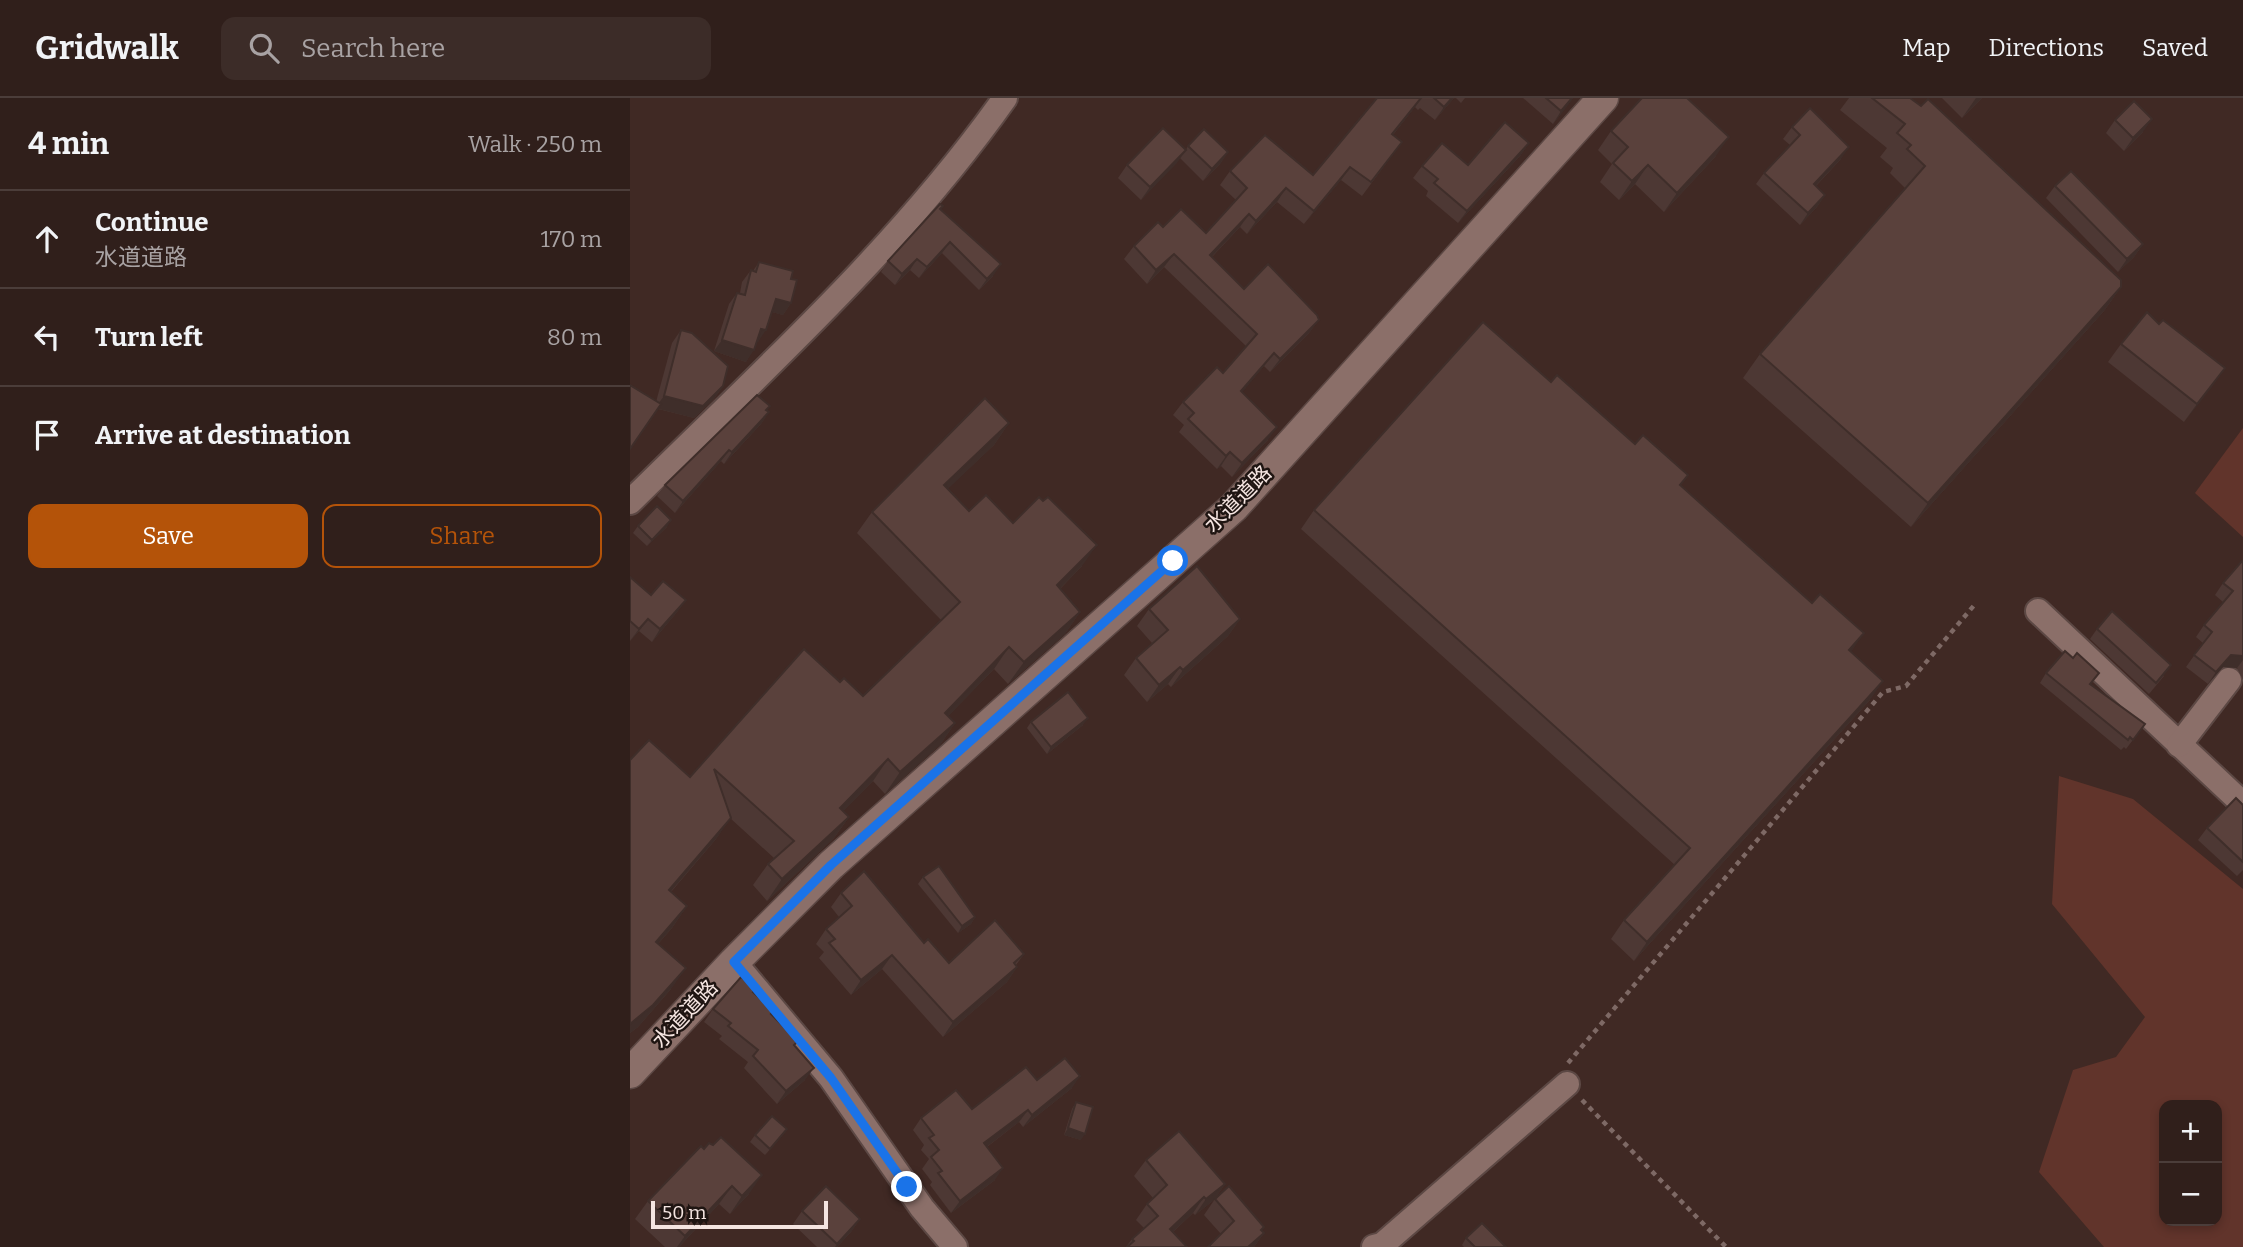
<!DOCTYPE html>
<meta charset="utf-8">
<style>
body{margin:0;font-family:Bitter,"Noto Sans JP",serif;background:#3c2c28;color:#f1f3f6}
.controls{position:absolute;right:21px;bottom:21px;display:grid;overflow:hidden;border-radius:14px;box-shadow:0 4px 10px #0003}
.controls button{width:63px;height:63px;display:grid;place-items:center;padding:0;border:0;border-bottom:2px solid #4b3d3a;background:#301f1b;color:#f1f3f6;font:35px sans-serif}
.scale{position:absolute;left:21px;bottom:18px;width:177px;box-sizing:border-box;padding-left:7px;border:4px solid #f5e5e1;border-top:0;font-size:19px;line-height:24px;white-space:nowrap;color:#f5e5e1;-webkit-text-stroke:5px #1f1512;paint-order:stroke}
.stop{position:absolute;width:21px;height:21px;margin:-16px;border:5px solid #1a73e8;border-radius:50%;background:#fff}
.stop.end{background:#1a73e8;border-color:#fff;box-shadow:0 2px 7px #0008}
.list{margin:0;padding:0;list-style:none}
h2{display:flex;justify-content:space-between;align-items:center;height:91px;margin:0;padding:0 28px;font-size:30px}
h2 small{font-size:23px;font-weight:400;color:#a8a2a3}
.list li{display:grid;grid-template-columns:46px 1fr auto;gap:21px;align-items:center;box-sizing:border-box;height:98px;padding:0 28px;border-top:2px solid #4b3d3a}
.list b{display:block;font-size:26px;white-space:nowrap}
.list p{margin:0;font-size:23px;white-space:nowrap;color:#a8a2a3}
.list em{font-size:23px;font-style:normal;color:#a8a2a3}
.actions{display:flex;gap:14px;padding:21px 28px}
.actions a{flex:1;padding:16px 0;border:2px solid #b45309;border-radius:14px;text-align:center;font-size:24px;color:#b45309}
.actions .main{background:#b45309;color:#fff}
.icon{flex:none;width:38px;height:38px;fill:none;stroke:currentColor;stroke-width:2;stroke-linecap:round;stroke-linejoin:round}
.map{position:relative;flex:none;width:1613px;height:1149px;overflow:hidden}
header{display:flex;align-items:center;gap:42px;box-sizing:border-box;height:98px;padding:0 35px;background:#301f1b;border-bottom:2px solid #4b3d3a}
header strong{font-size:33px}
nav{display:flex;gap:38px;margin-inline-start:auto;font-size:24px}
.search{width:490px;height:63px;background:#3c2c28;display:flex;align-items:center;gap:18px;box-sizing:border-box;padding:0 24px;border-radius:14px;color:#a8a2a3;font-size:26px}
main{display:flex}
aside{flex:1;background:#301f1b}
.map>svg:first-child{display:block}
</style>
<header>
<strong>Gridwalk</strong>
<div class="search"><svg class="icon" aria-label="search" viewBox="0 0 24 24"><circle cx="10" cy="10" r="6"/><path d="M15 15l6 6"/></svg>Search here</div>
<nav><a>Map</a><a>Directions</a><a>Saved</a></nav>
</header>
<main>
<aside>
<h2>4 min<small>Walk · 250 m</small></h2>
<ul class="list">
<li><svg class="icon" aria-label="ahead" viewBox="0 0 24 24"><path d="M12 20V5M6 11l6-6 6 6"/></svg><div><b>Continue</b><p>水道道路</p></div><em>170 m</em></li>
<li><svg class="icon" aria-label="left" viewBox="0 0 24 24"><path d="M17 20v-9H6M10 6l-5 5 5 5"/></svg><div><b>Turn left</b></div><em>80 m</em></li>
<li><svg class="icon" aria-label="arrive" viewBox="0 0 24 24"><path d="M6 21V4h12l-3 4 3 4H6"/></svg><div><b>Arrive at destination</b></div></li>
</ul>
<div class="actions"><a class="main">Save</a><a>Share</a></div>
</aside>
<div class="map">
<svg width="1613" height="1149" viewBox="0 0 1613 1149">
<rect width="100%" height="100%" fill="#402924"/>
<!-- green -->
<g fill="#61342b" fill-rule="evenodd">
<path d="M 1613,330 L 1613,439 L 1565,395 Z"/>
<path d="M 1429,678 L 1503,701 L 1613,791 L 1613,1149 L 1474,1149 L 1409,1074 L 1443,972 L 1486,959 L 1515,919 L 1422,806 ZM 1587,1007 L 1587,1123 L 1534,1123 L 1534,1007 Z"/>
</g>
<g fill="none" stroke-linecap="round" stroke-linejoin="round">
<!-- minor casing -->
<g stroke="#5c4844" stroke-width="28">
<g id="minor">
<path d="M 0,404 C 130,275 269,150 375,0"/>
<path d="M 1408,513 L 1613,706"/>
<path d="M 1549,647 L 1599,582"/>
<path d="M 104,864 L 201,980 L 292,1110 L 325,1149"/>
<path d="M 744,1149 L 752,1147 L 937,986"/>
</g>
</g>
<!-- tertiary casing -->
<g stroke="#5c4844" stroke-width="33">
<path id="tertiary" d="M 0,975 L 104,864 L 201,767 L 604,409 L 973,0"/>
</g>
<!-- path -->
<g stroke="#7e6965" stroke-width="4.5" stroke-dasharray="5 5" stroke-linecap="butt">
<path d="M 938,965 L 1253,594 L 1276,588 L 1346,505"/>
<path d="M 952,1002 L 1096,1149"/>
</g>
<!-- minor -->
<use href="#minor" stroke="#8b6f69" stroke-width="24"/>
<!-- tertiary -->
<use href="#tertiary" stroke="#8b6f69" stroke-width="30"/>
</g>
<!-- wall -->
<g fill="#4d3834">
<path d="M 747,0 L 824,0 L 805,22 L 790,10 L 788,12 L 785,9 L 763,37 L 772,44 L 732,98 L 711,82 L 674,126 L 647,104 L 617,136 L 610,129 L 582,159 L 614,191 L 689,222 L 679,235 L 640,274 L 634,268 L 612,294 L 638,342 L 602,379 L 591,368 L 587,371 L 549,334 L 554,327 L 543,317 L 553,304 L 593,275 L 616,248 L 534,169 L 517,186 L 494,161 L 504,148 L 533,129 L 576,135 L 606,102 L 590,87 L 600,73 L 683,77 Z"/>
<path d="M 826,0 L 835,0 L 831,5 Z"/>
<path d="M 893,0 L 943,0 L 923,26 Z"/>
<path d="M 1219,0 L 1280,0 L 1491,189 L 1474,213 L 1281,429 L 1113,280 L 1130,256 L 1275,90 L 1260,75 L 1263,70 L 1250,59 L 1257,50 L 1210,12 Z"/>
<path d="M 1312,0 L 1352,0 L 1332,20 Z"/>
<path d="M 1485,22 L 1513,34 L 1494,53 L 1476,35 Z"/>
<path d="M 1162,29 L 1211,61 L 1186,88 L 1195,97 L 1187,109 L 1170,127 L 1126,86 L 1134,75 L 1160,47 L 1153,41 Z"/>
<path d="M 981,33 L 1086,58 L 1034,114 L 1005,86 L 989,102 L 970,84 L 982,66 L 968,52 Z"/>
<path d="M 899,45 L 890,58 L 828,125 L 796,98 L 798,93 L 783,80 L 792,68 L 838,67 Z"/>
<path d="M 558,48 L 598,54 L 590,66 L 573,83 L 550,60 L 511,102 L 488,80 L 497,67 L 556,52 Z"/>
<path d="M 1425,88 L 1513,146 L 1504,159 L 1488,174 L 1416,100 Z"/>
<path d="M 310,111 L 363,178 L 349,192 L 312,155 L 289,180 L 280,172 L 265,187 L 251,174 L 258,163 Z"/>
<path d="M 129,164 L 161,181 L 161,205 L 153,217 L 142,214 L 128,244 L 127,244 L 116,264 L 84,253 L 99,206 L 107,195 L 110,195 L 112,184 L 121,172 L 123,173 Z"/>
<path d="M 1529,226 L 1595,270 L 1554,324 L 1478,264 L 1491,246 Z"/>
<path d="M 51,232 L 93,288 L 84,301 L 64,320 L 28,311 L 26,304 L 42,245 Z"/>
<path d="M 921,284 L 1051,387 L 1221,554 L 1240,602 L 1004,863 L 981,841 L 994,822 L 1045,767 L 671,431 L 684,412 Z"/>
<path d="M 137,312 L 139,314 L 131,326 L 94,366 L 91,363 L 45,415 L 27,398 L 35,387 Z"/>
<path d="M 379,325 L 364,347 L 317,391 L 339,413 L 383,425 L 452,468 L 430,491 L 450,514 L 435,536 L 378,586 L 364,571 L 318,618 L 325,625 L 310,647 L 255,696 L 243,683 L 213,713 L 219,719 L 204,740 L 137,803 L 123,787 L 138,766 L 144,760 L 100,720 L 86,741 L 41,794 L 57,808 L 42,830 L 28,846 L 41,891 L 8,929 L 0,935 L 0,662 L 60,679 L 210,584 L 233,598 L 311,522 L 227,435 L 242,414 Z"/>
<path d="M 8,428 L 37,429 L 17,448 L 3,435 Z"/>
<path d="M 1613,465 L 1613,582 L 1607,570 L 1593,569 L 1578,586 L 1556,569 L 1573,545 L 1566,539 L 1574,527 L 1593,504 L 1585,497 L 1593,485 Z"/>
<path d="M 0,479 L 21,497 L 56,502 L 47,514 L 22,544 L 9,533 L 0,543 Z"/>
<path d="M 519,511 L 610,521 L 598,538 L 541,589 L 538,586 L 517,604 L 494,577 L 506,560 L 522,545 L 507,528 Z"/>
<path d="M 1467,531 L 1534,578 L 1519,596 L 1460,541 Z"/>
<path d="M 1416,575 L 1461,587 L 1515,626 L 1496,651 L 1494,649 L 1491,652 L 1410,585 Z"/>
<path d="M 401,624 L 453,627 L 417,656 L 397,630 Z"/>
<path d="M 1613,707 L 1613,772 L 1607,778 L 1568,742 L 1577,730 Z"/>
<path d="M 293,779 L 345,819 L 341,826 L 328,835 L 288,786 Z"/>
<path d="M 211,795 L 294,845 L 319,865 L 394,856 L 386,867 L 387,869 L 377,884 L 313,939 L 252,871 L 221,897 L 189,860 L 194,854 L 186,846 L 196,831 L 209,819 L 201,809 Z"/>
<path d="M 123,895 L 168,943 L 164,948 L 175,982 L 147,1006 L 114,970 L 118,964 L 89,941 L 92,938 L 74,924 L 83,911 Z"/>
<path d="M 407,982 L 442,990 L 393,1029 L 389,1024 L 357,1049 L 365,1082 L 321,1115 L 300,1087 L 302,1084 L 292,1071 L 299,1061 L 291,1052 L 294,1047 L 283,1032 L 291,1020 L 342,1011 Z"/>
<path d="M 446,1004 L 451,1042 L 434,1037 L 442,1011 Z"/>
<path d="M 125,1037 L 152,1038 L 135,1057 L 120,1044 Z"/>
<path d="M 71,1048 L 119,1096 L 100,1116 L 89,1106 L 49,1149 L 35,1149 L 5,1121 L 18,1103 Z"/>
<path d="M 516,1062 L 595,1086 L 584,1102 L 565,1117 L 563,1115 L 543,1134 L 496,1149 L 502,1141 L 514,1130 L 506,1122 L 517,1106 L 523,1100 L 504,1078 Z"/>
<path d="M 585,1101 L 634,1135 L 624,1149 L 578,1149 L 591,1136 L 574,1117 Z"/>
<path d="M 172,1113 L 230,1121 L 221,1134 L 207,1149 L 187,1149 L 163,1126 Z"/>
<path d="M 836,1140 L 876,1149 L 834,1149 L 832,1147 Z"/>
</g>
<!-- shaded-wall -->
<g fill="#3f2e2a">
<path d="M 791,0 L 785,9 L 752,50 L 762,36 Z"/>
<path d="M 822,0 L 824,0 L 805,22 L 814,9 Z"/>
<path d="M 942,0 L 939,6 L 923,26 L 931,13 Z"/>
<path d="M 1346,0 L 1352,0 L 1332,20 Z"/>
<path d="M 1522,21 L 1513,34 L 1494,53 L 1503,40 Z"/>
<path d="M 1099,39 L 1086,58 L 1034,114 L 1047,95 Z"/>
<path d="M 899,45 L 890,58 L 828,125 L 837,113 Z"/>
<path d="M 1219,49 L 1211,61 L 1176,98 L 1184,86 Z"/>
<path d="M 556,52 L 547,65 L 511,102 L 520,89 Z"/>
<path d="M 598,54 L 590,66 L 573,83 L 582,71 Z"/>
<path d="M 1018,67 L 1005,86 L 989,102 L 1002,83 Z"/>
<path d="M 720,69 L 711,82 L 674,126 L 684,113 Z"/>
<path d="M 656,90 L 647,104 L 617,136 L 626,123 Z"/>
<path d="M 1195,97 L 1187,109 L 1170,127 L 1178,115 Z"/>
<path d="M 619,116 L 610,129 L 571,170 L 580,157 Z"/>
<path d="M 320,144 L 312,155 L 289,180 L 297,169 Z"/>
<path d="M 1513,146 L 1504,159 L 1488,174 L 1497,161 Z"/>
<path d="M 544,156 L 534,169 L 517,186 L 526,172 Z"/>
<path d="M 287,161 L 280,172 L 265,187 L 272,176 Z"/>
<path d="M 371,166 L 363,178 L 349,192 L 357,181 Z"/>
<path d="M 1491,189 L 1474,213 L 1281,429 L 1298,405 Z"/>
<path d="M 146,201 L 161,205 L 153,217 L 138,213 Z"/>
<path d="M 689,222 L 679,235 L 640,274 L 650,261 Z"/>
<path d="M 131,231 L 136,232 L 128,244 L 123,242 Z"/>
<path d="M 92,242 L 124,252 L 116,264 L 84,253 Z"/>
<path d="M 644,255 L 634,268 L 602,307 L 611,293 Z"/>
<path d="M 1595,270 L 1582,289 L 1554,324 L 1567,306 Z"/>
<path d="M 93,288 L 84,301 L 64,320 L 25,310 L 34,298 Z"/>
<path d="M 139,314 L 131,326 L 94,366 L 102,354 Z"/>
<path d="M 379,325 L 364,347 L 299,409 L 314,387 Z"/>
<path d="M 647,329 L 638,342 L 602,379 L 612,365 Z"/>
<path d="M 99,352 L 91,363 L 45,415 L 53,403 Z"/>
<path d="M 600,354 L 591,368 L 587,371 L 596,358 Z"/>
<path d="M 41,422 L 37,429 L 17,448 L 22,442 Z"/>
<path d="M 467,447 L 452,468 L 412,509 L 427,487 Z"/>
<path d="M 56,502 L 47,514 L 22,544 L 30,531 Z"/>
<path d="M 450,514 L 435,536 L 378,586 L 394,564 Z"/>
<path d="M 18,521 L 9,533 L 0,543 L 9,531 Z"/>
<path d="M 610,521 L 598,538 L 541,589 L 553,572 Z"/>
<path d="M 1234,535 L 1221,554 L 1219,552 Z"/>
<path d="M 379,549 L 364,571 L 300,637 L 315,615 Z"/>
<path d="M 1601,557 L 1613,558 L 1613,562 L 1607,570 L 1593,569 L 1578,586 L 1586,574 Z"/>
<path d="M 550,569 L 538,586 L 517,604 L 529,587 Z"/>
<path d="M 1253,583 L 1240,602 L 1004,863 L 1017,844 Z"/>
<path d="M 458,620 L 453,627 L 417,656 L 421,649 Z"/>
<path d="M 325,625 L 310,647 L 255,696 L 270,674 Z"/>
<path d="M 258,661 L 243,683 L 195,732 L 210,710 Z"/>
<path d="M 219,719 L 204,740 L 137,803 L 152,781 Z"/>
<path d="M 101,720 L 86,741 L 24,813 L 39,792 Z"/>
<path d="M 57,808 L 42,830 L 11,865 L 26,844 Z"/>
<path d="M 345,819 L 341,826 L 328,835 L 332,828 Z"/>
<path d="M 262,857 L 252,871 L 221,897 L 231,882 Z"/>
<path d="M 387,869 L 377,884 L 313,939 L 323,924 Z"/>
<path d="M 56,870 L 41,891 L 8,929 L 0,935 L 0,926 Z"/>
<path d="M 184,970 L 175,982 L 147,1006 L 156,993 Z"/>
<path d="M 450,978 L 442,990 L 393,1029 L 402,1017 Z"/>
<path d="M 398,1012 L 389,1024 L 346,1057 L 354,1045 Z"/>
<path d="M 438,1030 L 455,1036 L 451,1042 L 434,1037 Z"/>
<path d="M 373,1070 L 365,1082 L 321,1115 L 330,1103 Z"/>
<path d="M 132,1077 L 119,1096 L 100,1116 L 112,1098 Z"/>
<path d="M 595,1086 L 584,1102 L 565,1117 L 576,1101 Z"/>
<path d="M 102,1088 L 89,1106 L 49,1149 L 47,1149 L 55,1138 Z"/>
<path d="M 574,1099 L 563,1115 L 529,1147 L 540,1131 Z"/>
<path d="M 230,1121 L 221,1134 L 207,1149 L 205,1149 Z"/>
<path d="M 634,1129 L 622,1145 L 634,1135 L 624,1149 L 618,1149 Z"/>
</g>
<!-- building -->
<g fill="#5a413c" stroke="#3f2e2a" stroke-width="2">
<path d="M 747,0 L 791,0 L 762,36 L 772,44 L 741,84 L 720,69 L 684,113 L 656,90 L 626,123 L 619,116 L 580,157 L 614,191 L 638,166 L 687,217 L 689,222 L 650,261 L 644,255 L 611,293 L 647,329 L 612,365 L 600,354 L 596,358 L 558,321 L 564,315 L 553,304 L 587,269 L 593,275 L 627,236 L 544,156 L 526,172 L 504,148 L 528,124 L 533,129 L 551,111 L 576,135 L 617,90 L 600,73 L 635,37 L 683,77 Z"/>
<path d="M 804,0 L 822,0 L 814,9 Z"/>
<path d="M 916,0 L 942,0 L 931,13 Z"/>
<path d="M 1012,0 L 1057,0 L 1099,39 L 1047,95 L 1018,67 L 1002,83 L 983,65 L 998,49 L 981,33 Z"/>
<path d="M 1242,0 L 1280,0 L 1291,8 L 1298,1 L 1491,182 L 1491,189 L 1298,405 L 1130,256 L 1295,68 L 1277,51 L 1281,47 L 1267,35 L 1275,26 Z"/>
<path d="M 1504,3 L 1522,21 L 1503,40 L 1485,22 Z"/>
<path d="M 1180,10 L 1219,49 L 1184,86 L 1195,97 L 1178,115 L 1134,75 L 1170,37 L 1162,29 Z"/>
<path d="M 875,24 L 899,45 L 837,113 L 804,85 L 808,81 L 792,68 L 812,45 L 838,67 Z"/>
<path d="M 533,30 L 556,52 L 520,89 L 497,67 Z"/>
<path d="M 574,31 L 598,54 L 582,71 L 558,48 Z"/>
<path d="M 1441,73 L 1513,146 L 1497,161 L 1425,88 Z"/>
<path d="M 310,106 L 313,108 L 310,111 L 371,166 L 357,181 L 320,144 L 297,169 L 287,161 L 272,176 L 258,163 Z"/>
<path d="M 129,164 L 163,173 L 161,181 L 167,182 L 161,205 L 146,201 L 136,232 L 131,231 L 124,252 L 92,242 L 107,195 L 115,197 L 121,172 L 126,174 Z"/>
<path d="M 1517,214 L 1529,226 L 1533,222 L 1595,270 L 1567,306 L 1491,246 Z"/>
<path d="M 853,224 L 921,284 L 927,277 L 1005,346 L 1013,337 L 1058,377 L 1050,387 L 1182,505 L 1190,496 L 1234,535 L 1219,552 L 1253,583 L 1017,844 L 994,822 L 1060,750 L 684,412 Z"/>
<path d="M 51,232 L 62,235 L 98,268 L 93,288 L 73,308 L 34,298 Z"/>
<path d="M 0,287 L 31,306 L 0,351 Z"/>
<path d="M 127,297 L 140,308 L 136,312 L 139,314 L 102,354 L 99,352 L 53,403 L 35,387 Z"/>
<path d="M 355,300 L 379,325 L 314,387 L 339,413 L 356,397 L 383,425 L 409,399 L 413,403 L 418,399 L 467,447 L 427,487 L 450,514 L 394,564 L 379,549 L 315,615 L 325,625 L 270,674 L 258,661 L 210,710 L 219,719 L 152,781 L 138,766 L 164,743 L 84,671 L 101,720 L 39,792 L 57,808 L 26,844 L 56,870 L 23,907 L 0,926 L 0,662 L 19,642 L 60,679 L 174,551 L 210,584 L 214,580 L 233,598 L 330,504 L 242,414 Z"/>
<path d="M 27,408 L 41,422 L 22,442 L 8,428 Z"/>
<path d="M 1612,463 L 1613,465 L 1613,558 L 1601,557 L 1586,574 L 1564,557 L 1582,534 L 1574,527 L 1603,493 L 1593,485 Z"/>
<path d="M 567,468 L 610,521 L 553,572 L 550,569 L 529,587 L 506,560 L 538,532 L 519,511 Z"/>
<path d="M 0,479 L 21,497 L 33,483 L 56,502 L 30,531 L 18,521 L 9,531 L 0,523 Z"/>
<path d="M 1482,513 L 1541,567 L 1526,585 L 1467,531 Z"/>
<path d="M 1435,553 L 1443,560 L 1447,555 L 1469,575 L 1460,586 L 1515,626 L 1503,642 L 1500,639 L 1498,642 L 1416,575 Z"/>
<path d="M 438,594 L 458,620 L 421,649 L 401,624 Z"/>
<path d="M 1606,700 L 1613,707 L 1613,764 L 1577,730 Z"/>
<path d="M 309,768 L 345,819 L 332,828 L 293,779 Z"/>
<path d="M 234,773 L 294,845 L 298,841 L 319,865 L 365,822 L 394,856 L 384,865 L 387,869 L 323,924 L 262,857 L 231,882 L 199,845 L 205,841 L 196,831 L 222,808 L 211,795 Z"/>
<path d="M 111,879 L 126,890 L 123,894 L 144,913 L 141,916 L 168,943 L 164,947 L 184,970 L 156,993 L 123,958 L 128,952 L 98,928 L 101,925 L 83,911 Z"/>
<path d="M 435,960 L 450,978 L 402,1017 L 398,1012 L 354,1045 L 373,1070 L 330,1103 L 308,1075 L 312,1073 L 301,1059 L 309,1052 L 299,1040 L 304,1037 L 291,1020 L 326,992 L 342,1011 L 396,969 L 407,982 Z"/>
<path d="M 446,1004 L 463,1009 L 455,1036 L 438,1030 Z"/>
<path d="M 142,1018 L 157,1031 L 140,1051 L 125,1037 Z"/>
<path d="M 549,1033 L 595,1086 L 576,1101 L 574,1099 L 540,1131 L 557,1149 L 497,1149 L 504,1143 L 502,1141 L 528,1118 L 517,1106 L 537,1087 L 516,1062 Z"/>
<path d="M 91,1039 L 132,1077 L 112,1098 L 102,1088 L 55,1138 L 18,1103 L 71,1048 L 74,1051 L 79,1045 L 83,1047 Z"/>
<path d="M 196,1088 L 230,1121 L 207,1146 L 172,1113 Z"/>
<path d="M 599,1088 L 634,1129 L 631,1132 L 634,1135 L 618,1149 L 578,1149 L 604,1123 L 585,1101 Z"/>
<path d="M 852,1125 L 876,1149 L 845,1149 L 836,1140 Z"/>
</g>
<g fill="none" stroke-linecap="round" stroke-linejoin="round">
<!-- route -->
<path stroke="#1a73e8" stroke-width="9" d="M 277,1089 L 201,980 L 104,864 L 201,767 L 543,463"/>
</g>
<g text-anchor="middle" stroke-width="5" stroke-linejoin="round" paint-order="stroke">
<!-- street labels -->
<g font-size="21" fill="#f5e5e1" stroke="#1f1512">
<text transform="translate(608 401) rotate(-45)" y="7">水道道路</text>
<text transform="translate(55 916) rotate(-47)" y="7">水道道路</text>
</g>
</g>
</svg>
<div class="controls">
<button>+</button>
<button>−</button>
</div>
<div class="scale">50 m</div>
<div class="stop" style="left:543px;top:463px"></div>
<div class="stop end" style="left:277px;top:1089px"></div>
</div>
</main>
